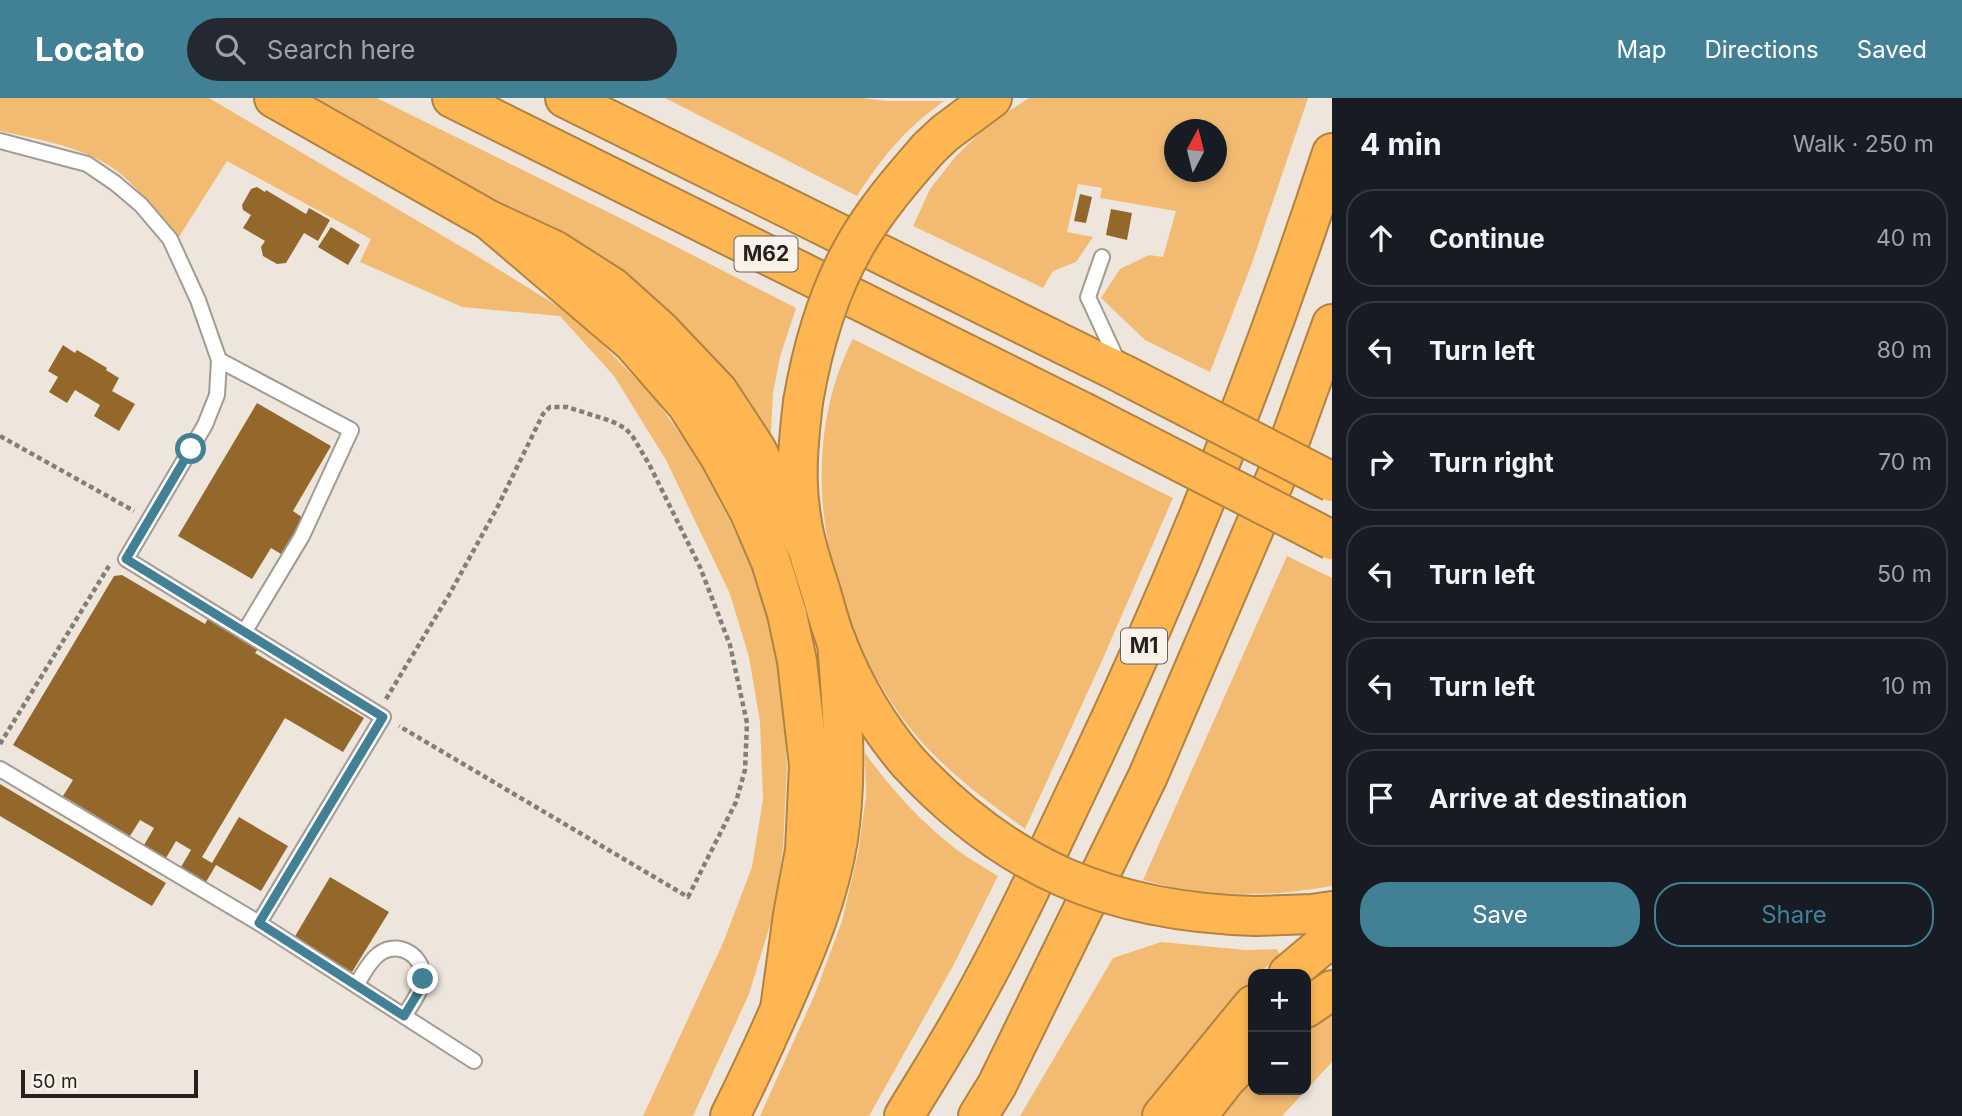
<!DOCTYPE html>
<meta charset="utf-8">
<style>
body{margin:0;font-family:Inter,sans-serif;background:#242831;color:#f1f3f6}
.controls{position:absolute;right:21px;bottom:21px;display:grid;overflow:hidden;border-radius:14px;box-shadow:0 4px 10px #0003}
.controls button{width:63px;height:63px;display:grid;place-items:center;padding:0;border:0;border-bottom:2px solid #363941;background:#171b24;color:#f1f3f6;font:35px sans-serif}
.compass{position:absolute;left:1164px;top:21px;width:63px;height:63px;border-radius:50%;background:#171b24;box-shadow:0 4px 10px #0003;rotate:7deg}
.scale{position:absolute;left:21px;bottom:18px;width:177px;box-sizing:border-box;padding-left:7px;border:4px solid #25221e;border-top:0;font-size:19px;line-height:24px;white-space:nowrap;color:#25221e;-webkit-text-stroke:5px #fbf3e9;paint-order:stroke}
.stop{position:absolute;width:21px;height:21px;margin:-16px;border:5px solid #428095;border-radius:50%;background:#fff}
.stop.end{background:#428095;border-color:#fff;box-shadow:0 2px 7px #0008}
.list{margin:0;padding:0;list-style:none}
h2{display:flex;justify-content:space-between;align-items:center;height:91px;margin:0;padding:0 28px;font-size:30px}
h2 small{font-size:23px;font-weight:400;color:#9ea1a6}
.list li{display:grid;grid-template-columns:46px 1fr auto;gap:21px;align-items:center;box-sizing:border-box;height:98px;margin:0 14px 14px;padding:0 14px;border:2px solid #363941;border-radius:28px}
.list b{display:block;font-size:26px;white-space:nowrap}
.list em{font-size:23px;font-style:normal;color:#9ea1a6}
.actions{display:flex;gap:14px;padding:21px 28px}
.actions a{flex:1;padding:16px 0;border:2px solid #428095;border-radius:28px;text-align:center;font-size:24px;color:#428095}
.actions .main{background:#428095;color:#fff}
.icon{flex:none;width:38px;height:38px;fill:none;stroke:currentColor;stroke-width:2;stroke-linecap:round;stroke-linejoin:round}
.map{position:relative;flex:none;width:1332px;height:1018px;overflow:hidden}
header{display:flex;align-items:center;gap:42px;box-sizing:border-box;height:98px;padding:0 35px;background:#428095;color:#fff}
header strong{font-size:33px}
nav{display:flex;gap:38px;margin-inline-start:auto;font-size:24px}
.search{width:490px;height:63px;background:#242831;display:flex;align-items:center;gap:18px;box-sizing:border-box;padding:0 24px;border-radius:38px;color:#9ea1a6;font-size:26px}
main{display:flex}
aside{flex:1;background:#171b24}
.map>svg:first-child{display:block}
</style>
<header>
<strong>Locato</strong>
<div class="search"><svg class="icon" aria-label="search" viewBox="0 0 24 24"><circle cx="10" cy="10" r="6"/><path d="M15 15l6 6"/></svg>Search here</div>
<nav><a>Map</a><a>Directions</a><a>Saved</a></nav>
</header>
<main>
<div class="map">
<svg width="1332" height="1018" viewBox="0 0 1332 1018">
<rect width="100%" height="100%" fill="#eee6dc"/>
<!-- green -->
<g fill="#f3bb72" fill-rule="evenodd">
<path d="M 0,0 L 209,0 L 472,155 L 564,212 L 602,246 L 652,297 L 695,356 L 732,427 L 755,477 L 772,529 L 782,577 L 787,668 L 783,750 L 774,814 L 749,896 L 693,1018 L 643,1018 L 723,845 L 752,769 L 763,701 L 760,624 L 749,559 L 730,496 L 666,362 L 614,278 L 560,218 L 462,209 L 360,164 L 371,141 L 227,63 L 177,142 C 159,120 142,94 121,76 C 87,49 41,42 0,33 Z"/>
<path d="M 315,0 L 377,0 L 624,122 L 796,210 L 780,259 L 773,295 L 770,352 L 420,63 Z"/>
<path d="M 665,0 L 863,0 L 887,3 L 944,3 C 905,31 883,58 857,98 Z"/>
<path d="M 1029,0 L 1308,0 L 1252,165 L 1210,274 L 1145,242 L 1101,200 L 1120,171 L 1149,157 L 1163,159 L 1176,113 L 1100,100 L 1102,90 L 1078,86 L 1067,134 L 1093,139 L 1076,164 L 1053,173 L 1043,190 L 913,128 L 930,91 L 956,58 L 988,27 ZM 1174,32 L 1216,32 L 1216,74 L 1174,74 Z"/>
<path d="M 853,241 L 1173,400 L 1101,565 L 1025,731 C 988,704 951,677 920,642 C 831,540 788,365 853,241 Z"/>
<path d="M 1287,458 L 1332,480 L 1332,788 C 1269,799 1205,800 1143,782 Z"/>
<path d="M 865,655 C 891,691 921,724 956,751 C 969,761 984,769 998,778 L 953,868 L 869,1018 L 760,1018 L 815,896 L 842,823 L 858,755 L 866,698 Z"/>
<path d="M 1161,844 L 1246,852 L 1277,851 L 1280,857 L 1258,876 L 1253,876 L 1253,881 L 1203,935 L 1142,1018 L 1020,1018 L 1113,860 Z"/>
<path d="M 1332,913 L 1332,964 L 1282,1018 L 1221,1018 L 1231,1003 L 1253,982 L 1253,992 L 1306,992 L 1306,934 Z"/>
</g>
<!-- building -->
<g fill="#93682a">
<path d="M 257,89 L 265,94 L 266,92 L 306,116 L 309,110 L 330,122 L 318,143 L 304,135 L 286,165 L 277,166 L 263,158 L 261,149 L 265,143 L 243,130 L 251,117 L 243,112 L 242,107 L 251,91 Z"/>
<path d="M 1080,96 L 1092,99 L 1086,125 L 1074,123 Z"/>
<path d="M 1111,111 L 1132,115 L 1127,142 L 1106,137 Z"/>
<path d="M 331,129 L 360,147 L 348,167 L 318,149 Z"/>
<path d="M 63,247 L 75,255 L 77,252 L 107,270 L 106,272 L 119,280 L 112,293 L 135,306 L 119,333 L 94,318 L 100,307 L 75,292 L 67,305 L 49,294 L 58,279 L 48,273 Z"/>
<path d="M 257,305 L 331,348 L 293,413 L 303,420 L 281,456 L 271,450 L 252,481 L 178,438 Z"/>
<path d="M 122,477 L 205,526 L 210,517 L 261,547 L 255,555 L 364,620 L 343,654 L 285,620 L 202,759 L 212,765 L 239,719 L 288,748 L 261,793 L 216,767 L 206,784 L 181,769 L 191,752 L 176,743 L 166,760 L 144,747 L 154,730 L 140,722 L 130,738 L 63,698 L 73,682 L 13,647 L 114,478 Z"/>
<path d="M 0,686 L 166,785 L 152,808 L 0,718 Z"/>
<path d="M 330,779 L 389,814 L 352,874 L 294,840 Z"/>
</g>
<g fill="none" stroke-linecap="round" stroke-linejoin="round">
<!-- lane casing -->
<g stroke="#a29b92" stroke-width="18">
<g id="lane">
<path d="M 0,43 L 87,66 L 115,85 L 141,107 L 170,141 L 198,202 L 219,262 L 217,297 L 205,327 L 126,461 L 383,619 L 259,825"/>
<path d="M 1102,159 L 1088,199 L 1118,264"/>
<path d="M 219,262 L 351,332 L 302,438 L 245,533"/>
<path d="M 0,671 L 259,825 L 474,963"/>
<path d="M 356,887 C 363,877 369,863 379,856 C 399,841 427,859 422,884 C 420,896 410,908 404,918"/>
</g>
</g>
<!-- highway casing -->
<g stroke="#b18240" stroke-width="42">
<g id="highway">
<path d="M 274,0 L 489,122 L 554,152 L 612,189 L 661,233 L 718,293 L 756,351 L 805,446"/>
<path d="M 452,0 L 1081,313"/>
<path d="M 565,0 L 1123,276"/>
<path d="M 929,50 L 945,35 L 992,0"/>
<path d="M 489,122 L 632,244 L 687,307 L 720,359 L 750,415 L 771,464 L 787,516 L 797,563 L 809,667 L 805,752 L 793,817 L 780,911"/>
<path d="M 803,304 C 799,339 795,375 800,411 C 803,440 812,466 821,494 C 826,511 830,528 837,545 C 854,588 878,629 908,664"/>
<path d="M 1255,818 L 1312,816 L 1332,813"/>
<path d="M 1288,876 L 1319,850 L 1332,842"/>
<path d="M 1306,910 L 1332,892"/>
<path d="M 730,1018 C 749,980 767,941 784,902 C 807,850 829,798 838,741 C 848,676 842,609 837,544"/>
<path d="M 904,1018 C 924,985 945,952 964,918 C 1006,844 1042,766 1078,690 C 1177,484 1261,272 1332,55"/>
<path d="M 978,1018 L 997,987 L 1148,678 L 1280,370 L 1332,226"/>
<path d="M 1162,1018 L 1253,907"/>
<path d="M 1197,1018 L 1226,981 L 1253,954"/>
</g>
</g>
<!-- path -->
<g stroke="#837e77" stroke-width="4.5" stroke-dasharray="5 3.5" stroke-linecap="butt">
<path d="M 0,338 L 134,413"/>
<path d="M 386,601 L 449,497 L 497,410 L 543,316 L 550,309 L 567,309 L 611,323 L 625,330 L 633,339 L 649,366 L 700,469 L 730,547 L 747,625 L 745,672 L 736,704 L 688,799 L 399,628"/>
<path d="M 0,646 L 109,468"/>
</g>
<!-- lane -->
<use href="#lane" stroke="#fff" stroke-width="14"/>
<!-- highway -->
<use href="#highway" stroke="#fdb652" stroke-width="38"/>
<!-- highway-bridge casing -->
<g stroke="#b18240" stroke-width="42" stroke-linecap="butt">
<g id="highway-bridge">
<path d="M 1123,276 L 1332,384"/>
<path d="M 803,304 C 812,251 827,197 854,149 C 874,113 902,81 929,50"/>
<path d="M 1081,313 L 1332,442"/>
<path d="M 908,664 C 1007,771 1111,814 1255,818"/>
</g>
</g>
<!-- highway-bridge -->
<use href="#highway-bridge" stroke="#fdb652" stroke-width="38"/>
</g>
<g fill="none" stroke-linecap="round" stroke-linejoin="round">
<!-- route -->
<path stroke="#428095" stroke-width="9" d="M 191,351 L 126,461 L 383,619 L 259,825 L 404,918 L 421,890 L 423,881"/>
</g>
<g text-anchor="middle" stroke-width="6" stroke-linejoin="round" paint-order="stroke">
<!-- shield labels -->
<g fill="#fbf3e9" stroke="#65615b" stroke-width="2">
<rect x="734.5" y="138.5" width="63" height="35" rx="5"/>
<rect x="1121" y="530.5" width="46" height="35" rx="5"/>
</g>
<g font-size="21" font-weight="bold" fill="#25221e">
<text x="766" y="163">M62</text>
<text x="1144" y="555">M1</text>
</g>
</g>
</svg>
<div class="controls">
<button>+</button>
<button>−</button>
</div>
<svg class="compass" viewBox="-18 -18 36 36"><path d="M0-13l5 13h-10z" fill="#e53935"/><path d="M0 13l5-13h-10z" fill="#9ea1a6"/></svg>
<div class="scale">50 m</div>
<div class="stop" style="left:191px;top:351px"></div>
<div class="stop end" style="left:423px;top:881px"></div>
</div>
<aside>
<h2>4 min<small>Walk · 250 m</small></h2>
<ul class="list">
<li><svg class="icon" aria-label="ahead" viewBox="0 0 24 24"><path d="M12 20V5M6 11l6-6 6 6"/></svg><div><b>Continue</b></div><em>40 m</em></li>
<li><svg class="icon" aria-label="left" viewBox="0 0 24 24"><path d="M17 20v-9H6M10 6l-5 5 5 5"/></svg><div><b>Turn left</b></div><em>80 m</em></li>
<li><svg class="icon" aria-label="right" viewBox="0 0 24 24"><path d="M7 20v-9h11M14 6l5 5-5 5"/></svg><div><b>Turn right</b></div><em>70 m</em></li>
<li><svg class="icon" aria-label="left" viewBox="0 0 24 24"><path d="M17 20v-9H6M10 6l-5 5 5 5"/></svg><div><b>Turn left</b></div><em>50 m</em></li>
<li><svg class="icon" aria-label="left" viewBox="0 0 24 24"><path d="M17 20v-9H6M10 6l-5 5 5 5"/></svg><div><b>Turn left</b></div><em>10 m</em></li>
<li><svg class="icon" aria-label="arrive" viewBox="0 0 24 24"><path d="M6 21V4h12l-3 4 3 4H6"/></svg><div><b>Arrive at destination</b></div></li>
</ul>
<div class="actions"><a class="main">Save</a><a>Share</a></div>
</aside>
</main>
